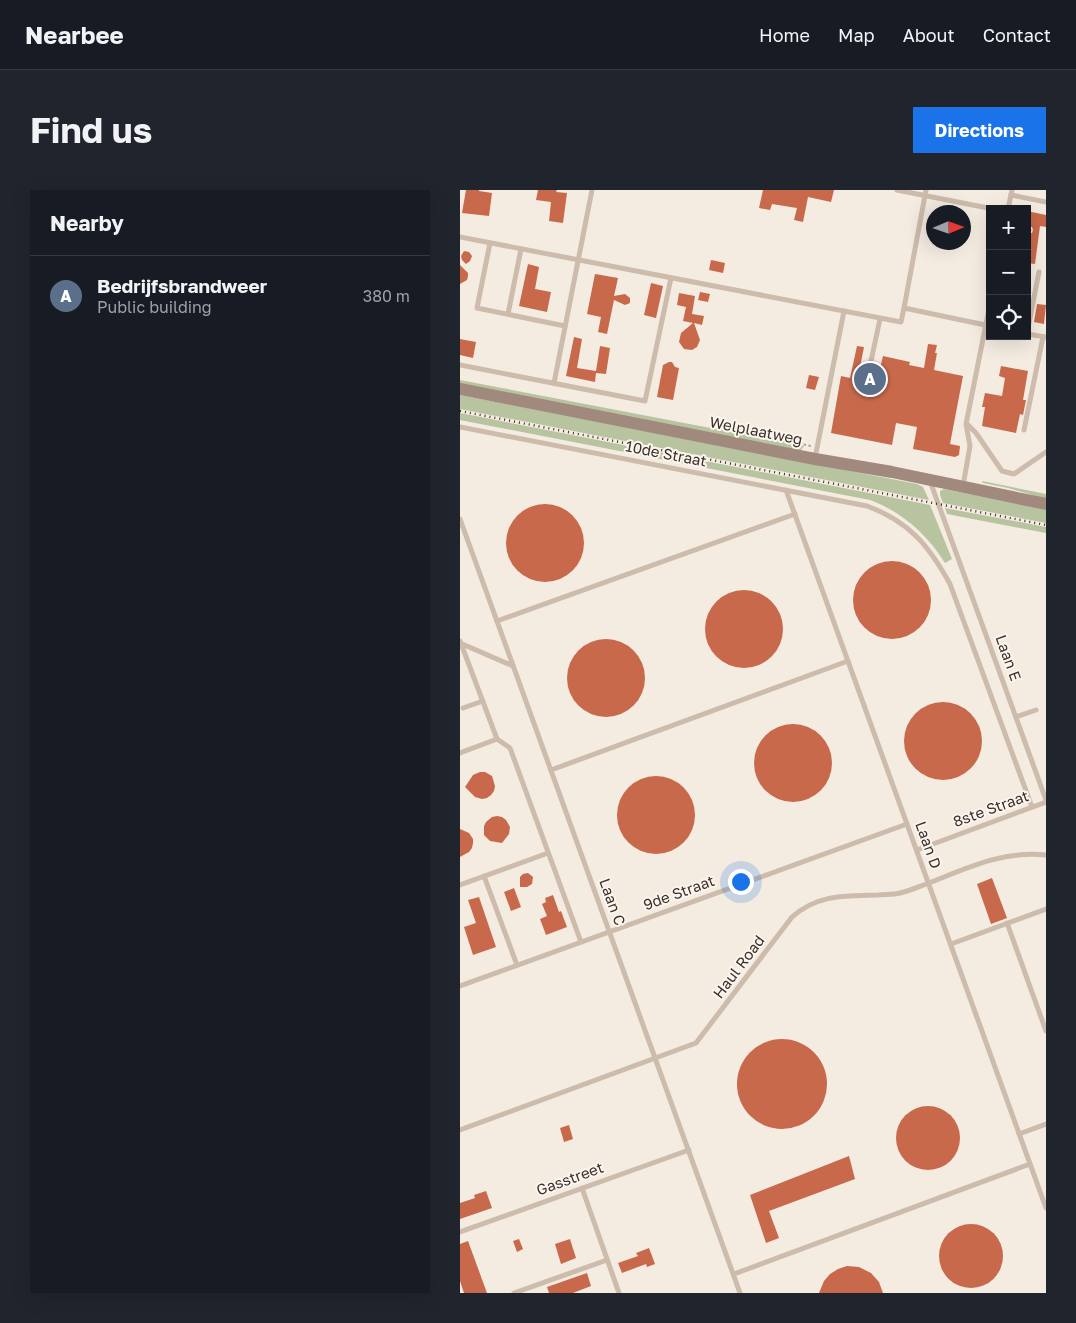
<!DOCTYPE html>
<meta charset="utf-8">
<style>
body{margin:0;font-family:"Golos Text",sans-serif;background:#20242c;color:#f1f3f6}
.controls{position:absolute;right:15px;top:15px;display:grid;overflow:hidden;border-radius:0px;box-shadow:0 5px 20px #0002}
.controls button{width:45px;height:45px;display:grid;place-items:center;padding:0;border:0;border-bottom:1px solid #363941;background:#171b24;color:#f1f3f6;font:25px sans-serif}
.compass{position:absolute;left:466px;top:15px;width:45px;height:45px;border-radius:50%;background:#171b24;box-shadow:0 5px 20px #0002;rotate:88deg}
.you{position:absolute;left:280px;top:691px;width:18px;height:18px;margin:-12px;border:4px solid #fff;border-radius:50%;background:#1a73e8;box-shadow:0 0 0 8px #1a73e833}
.badge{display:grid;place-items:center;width:32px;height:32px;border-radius:50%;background:#1a73e8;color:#fff;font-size:16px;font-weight:700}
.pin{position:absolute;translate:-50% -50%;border:2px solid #fff;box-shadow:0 1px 5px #0006}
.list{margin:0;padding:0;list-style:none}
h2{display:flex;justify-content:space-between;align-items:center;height:65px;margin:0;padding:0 20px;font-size:21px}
h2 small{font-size:16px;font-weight:400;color:#9ea1a6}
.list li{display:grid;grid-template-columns:32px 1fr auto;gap:15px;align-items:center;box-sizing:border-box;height:80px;padding:0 20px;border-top:1px solid #363941}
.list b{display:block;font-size:19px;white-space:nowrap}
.list p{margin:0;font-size:16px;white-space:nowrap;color:#9ea1a6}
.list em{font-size:16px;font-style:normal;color:#9ea1a6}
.icon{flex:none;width:28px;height:28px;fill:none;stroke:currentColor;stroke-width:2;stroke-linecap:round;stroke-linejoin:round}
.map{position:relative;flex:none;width:586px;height:1103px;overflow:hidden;border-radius:0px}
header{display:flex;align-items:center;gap:30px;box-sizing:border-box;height:70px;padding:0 25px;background:#171b24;border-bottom:1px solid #363941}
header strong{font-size:24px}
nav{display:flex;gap:28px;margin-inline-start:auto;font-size:18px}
.intro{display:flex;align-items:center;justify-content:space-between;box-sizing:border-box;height:120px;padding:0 30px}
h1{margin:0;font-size:35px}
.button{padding:12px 22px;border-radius:0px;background:#1a73e8;color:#fff;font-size:18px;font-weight:700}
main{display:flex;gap:30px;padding:0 30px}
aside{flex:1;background:#171b24;border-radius:0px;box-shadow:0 5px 20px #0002}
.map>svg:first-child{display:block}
</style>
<header>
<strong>Nearbee</strong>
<nav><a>Home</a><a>Map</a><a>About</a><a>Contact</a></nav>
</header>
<div class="intro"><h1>Find us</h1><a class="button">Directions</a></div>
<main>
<aside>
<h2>Nearby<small></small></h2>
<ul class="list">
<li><span class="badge" style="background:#5c6f8a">A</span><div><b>Bedrijfsbrandweer</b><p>Public building</p></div><em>380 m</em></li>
</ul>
</aside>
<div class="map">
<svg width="586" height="1103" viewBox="0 0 586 1103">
<rect width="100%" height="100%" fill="#f4ebe1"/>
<!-- green -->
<g fill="#b8c4a0">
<path d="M 0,190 L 344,256 L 341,260 L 338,260 L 0,195 Z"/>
<path d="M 0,205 L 457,294 L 463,297 L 469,310 L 0,219 Z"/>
<path d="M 0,223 L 470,315 L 492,369 L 485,373 C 467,344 442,322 410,310 L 0,230 Z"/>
<path d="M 522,291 L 586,304 L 586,309 L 548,298 L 523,293 Z"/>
<path d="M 484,299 L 586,319 L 586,333 L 483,313 L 480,305 L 480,301 Z"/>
<path d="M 485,318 L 586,337 L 586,343 L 487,324 Z"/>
</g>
<!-- building -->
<g fill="#c8694b">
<path d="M 6,0 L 19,0 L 19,1 L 32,3 L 29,26 L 2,23 Z"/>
<path d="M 78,0 L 97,0 L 96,2 L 107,3 L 103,33 L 89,31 L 91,12 L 76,10 Z"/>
<path d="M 303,0 L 374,0 L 371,12 L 348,7 L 343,32 L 334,30 L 337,18 L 312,14 L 310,20 L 299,18 Z"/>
<path d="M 567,21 L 586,25 L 586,37 L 580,36 L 575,74 L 567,73 L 567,44 L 572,43 L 573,40 L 572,37 L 567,36 Z"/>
<path d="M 4,61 L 9,62 L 12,66 L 10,71 L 6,74 L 2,70 L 1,66 Z"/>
<path d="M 251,70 L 265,73 L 263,83 L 249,80 Z"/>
<path d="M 68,74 L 79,77 L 75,99 L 91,102 L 87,122 L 59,116 Z"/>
<path d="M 0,75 L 8,83 L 8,86 L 7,90 L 0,94 Z"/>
<path d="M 135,84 L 158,88 L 154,106 L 165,104 L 170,108 L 170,113 L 165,115 L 154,110 L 147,144 L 138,142 L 141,127 L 127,124 Z"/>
<path d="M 191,93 L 203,96 L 196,128 L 184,125 Z"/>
<path d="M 240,102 L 250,104 L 248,112 L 238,110 Z"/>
<path d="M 219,103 L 235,106 L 232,124 L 244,126 L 242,135 L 234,133 L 240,150 L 237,157 L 232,160 L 224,159 L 219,152 L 221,143 L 233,133 L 223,131 L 226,117 L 217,115 Z"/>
<path d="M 577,114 L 586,115 L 584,134 L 574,132 Z"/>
<path d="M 114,147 L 122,149 L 117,178 L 136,181 L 140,156 L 150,158 L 146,184 L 136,183 L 135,192 L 106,186 Z"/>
<path d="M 0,149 L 16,152 L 13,168 L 0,165 Z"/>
<path d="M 468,154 L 477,155 L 475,163 L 477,163 L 474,180 L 503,186 L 490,254 L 500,256 L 499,265 L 495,267 L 453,259 L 457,237 L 436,233 L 432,255 L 371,243 L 381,186 L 390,188 L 397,156 L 404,157 L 399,182 L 404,184 L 405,188 L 408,189 L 411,188 L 412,185 L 418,187 L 423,166 L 450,172 L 449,175 L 464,178 Z"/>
<path d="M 209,172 L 212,172 L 215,177 L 219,178 L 213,210 L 197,207 L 203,175 Z"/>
<path d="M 541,176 L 568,181 L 563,210 L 566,210 L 563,225 L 560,224 L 556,243 L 522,236 L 525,217 L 522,217 L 525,203 L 542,206 L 545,188 L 539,186 Z"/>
<path d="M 349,185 L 359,187 L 355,200 L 346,198 Z"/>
<circle cx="85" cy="353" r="39"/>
<circle cx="432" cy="410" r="39"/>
<circle cx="284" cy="439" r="39"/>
<circle cx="146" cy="488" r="39"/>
<circle cx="483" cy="551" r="39"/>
<circle cx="333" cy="573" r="39"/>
<path d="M 20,582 L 25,582 L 32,586 L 35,596 L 34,601 L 31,605 L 27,608 L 22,609 L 15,607 L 5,597 L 13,585 Z"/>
<circle cx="196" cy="625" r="39"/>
<path d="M 37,626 L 42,627 L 46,630 L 50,637 L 49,644 L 42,653 L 30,651 L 24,645 L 24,636 L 26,632 L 32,627 Z"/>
<path d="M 0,639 L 9,643 L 13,649 L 13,653 L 12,658 L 9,662 L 0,667 Z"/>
<path d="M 68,683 L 73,687 L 72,694 L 67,697 L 60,697 L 60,687 L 63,684 Z"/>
<path d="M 532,688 L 547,728 L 531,734 L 517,694 Z"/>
<path d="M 54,698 L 61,717 L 51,721 L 44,702 Z"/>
<path d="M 93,705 L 99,722 L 101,721 L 107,737 L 86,745 L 80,729 L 87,726 L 82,714 L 86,712 L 85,708 Z"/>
<path d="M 19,707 L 36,757 L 13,765 L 4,737 L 16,733 L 8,710 Z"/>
<circle cx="322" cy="894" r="45"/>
<circle cx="468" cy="948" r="32"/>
<path d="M 109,935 L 113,949 L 104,952 L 100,938 Z"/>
<path d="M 389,966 L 395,989 L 309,1021 L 319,1048 L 306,1053 L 290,1005 Z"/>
<path d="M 26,1001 L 32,1018 L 0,1029 L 0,1013 L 15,1008 L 14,1005 Z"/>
<circle cx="511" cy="1066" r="32"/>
<path d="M 59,1049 L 63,1059 L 57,1062 L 53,1051 Z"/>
<path d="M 110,1049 L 116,1068 L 101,1074 L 95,1054 Z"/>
<path d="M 8,1051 L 27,1103 L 4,1103 L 0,1091 L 0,1054 Z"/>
<path d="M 189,1058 L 195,1074 L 187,1077 L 186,1074 L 162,1083 L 158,1073 L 178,1066 L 176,1063 Z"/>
<path d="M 387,1076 L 399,1077 L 411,1083 L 419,1092 L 423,1103 L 359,1103 L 364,1091 L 370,1084 L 378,1079 Z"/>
<path d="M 127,1083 L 131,1096 L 113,1103 L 89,1103 L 87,1097 Z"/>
</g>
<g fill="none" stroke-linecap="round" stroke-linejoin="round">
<!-- path -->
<path stroke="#b9a596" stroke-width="2" stroke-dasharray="2.5 2.5" stroke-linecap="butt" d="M 314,249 L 351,256"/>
<!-- lane -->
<g stroke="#cdbbac" stroke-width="5">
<path d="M 437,0 L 533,19"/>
<path d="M 551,5 L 586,12"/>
<path d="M 548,19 L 552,0"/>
<path d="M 567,40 L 569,40"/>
<path d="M 0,47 L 441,132 L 444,118 L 530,136"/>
<path d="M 30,53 L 17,118 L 105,136"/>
<path d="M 444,118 L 466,0"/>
<path d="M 48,124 L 61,59"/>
<path d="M 567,143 L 579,82"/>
<path d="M 567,144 L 586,147"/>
<path d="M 0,175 L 185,211 L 211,88"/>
<path d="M 408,185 L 420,129"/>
<path d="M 94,193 L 132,0"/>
<path d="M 507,234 L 516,243 L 542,281 L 554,284 L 586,262"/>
<path d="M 0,237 L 407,316 C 450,332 469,356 490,394 L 572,617"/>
<path d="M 564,240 L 583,147"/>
<path d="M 355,268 L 384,121"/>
<path d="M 470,291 L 586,610"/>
<path d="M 503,296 L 510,256 L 506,234 L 530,114"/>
<path d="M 326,300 L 586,1018"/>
<path d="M 0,329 L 280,1103"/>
<path d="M 37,431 L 335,324"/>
<path d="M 0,451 L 37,549 L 50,558 L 121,752"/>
<path d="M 0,453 L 53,476"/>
<path d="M 3,518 L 23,511"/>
<path d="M 556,527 L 576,520"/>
<path d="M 0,563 L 37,549"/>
<path d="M 91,580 L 388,471"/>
<path d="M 457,660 L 586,612"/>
<path d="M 24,686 L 57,775"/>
<path d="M 0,695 L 88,663"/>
<path d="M 547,733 L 586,841"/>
<path d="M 491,754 L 586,719"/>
<path d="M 0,796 L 447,634"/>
<path d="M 0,940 L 236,853 L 332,727 C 358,704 385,706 418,705 C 425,704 433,705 440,703 C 450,701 460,696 469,693 C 507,678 545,660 586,665"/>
<path d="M 559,944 L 586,934"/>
<path d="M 122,998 L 159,1103"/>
<path d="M 0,1042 L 229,960"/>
<path d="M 274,1084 L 570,974"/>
<path d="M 54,1103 L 147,1070"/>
</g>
<!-- secondary -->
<path stroke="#a18a7d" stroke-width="12" d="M 0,199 L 355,269 L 432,282 L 586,314"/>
<!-- rail -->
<path stroke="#3b302b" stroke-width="2.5" stroke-dasharray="1 4" stroke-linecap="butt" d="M 0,221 L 586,335"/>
</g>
<g text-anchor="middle" stroke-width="4" stroke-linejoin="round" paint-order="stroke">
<!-- street labels -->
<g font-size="15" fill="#3b302b" stroke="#fbf5ee">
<text transform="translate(296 241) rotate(11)" y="5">Welplaatweg</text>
<text transform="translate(206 264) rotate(11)" y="5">10de Straat</text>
<text transform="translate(548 468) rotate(70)" y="5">Laan E</text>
<text transform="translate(531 619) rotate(-20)" y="5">8ste Straat</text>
<text transform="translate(468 655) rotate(70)" y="5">Laan D</text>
<text transform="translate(219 703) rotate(-20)" y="5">9de Straat</text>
<text transform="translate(152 712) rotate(70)" y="5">Laan C</text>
<text transform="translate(279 777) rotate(-53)" y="5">Haul Road</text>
<text transform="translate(110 989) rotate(-20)" y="5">Gasstreet</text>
</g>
</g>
</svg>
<div class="controls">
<button>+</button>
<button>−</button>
<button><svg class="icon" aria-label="locate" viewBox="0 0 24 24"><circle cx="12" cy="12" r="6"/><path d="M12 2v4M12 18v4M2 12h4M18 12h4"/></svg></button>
</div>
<svg class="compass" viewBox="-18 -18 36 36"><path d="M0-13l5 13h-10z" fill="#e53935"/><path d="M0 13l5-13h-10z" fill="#9ea1a6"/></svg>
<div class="you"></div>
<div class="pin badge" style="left:410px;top:189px;background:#5c6f8a">A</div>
</div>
</main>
